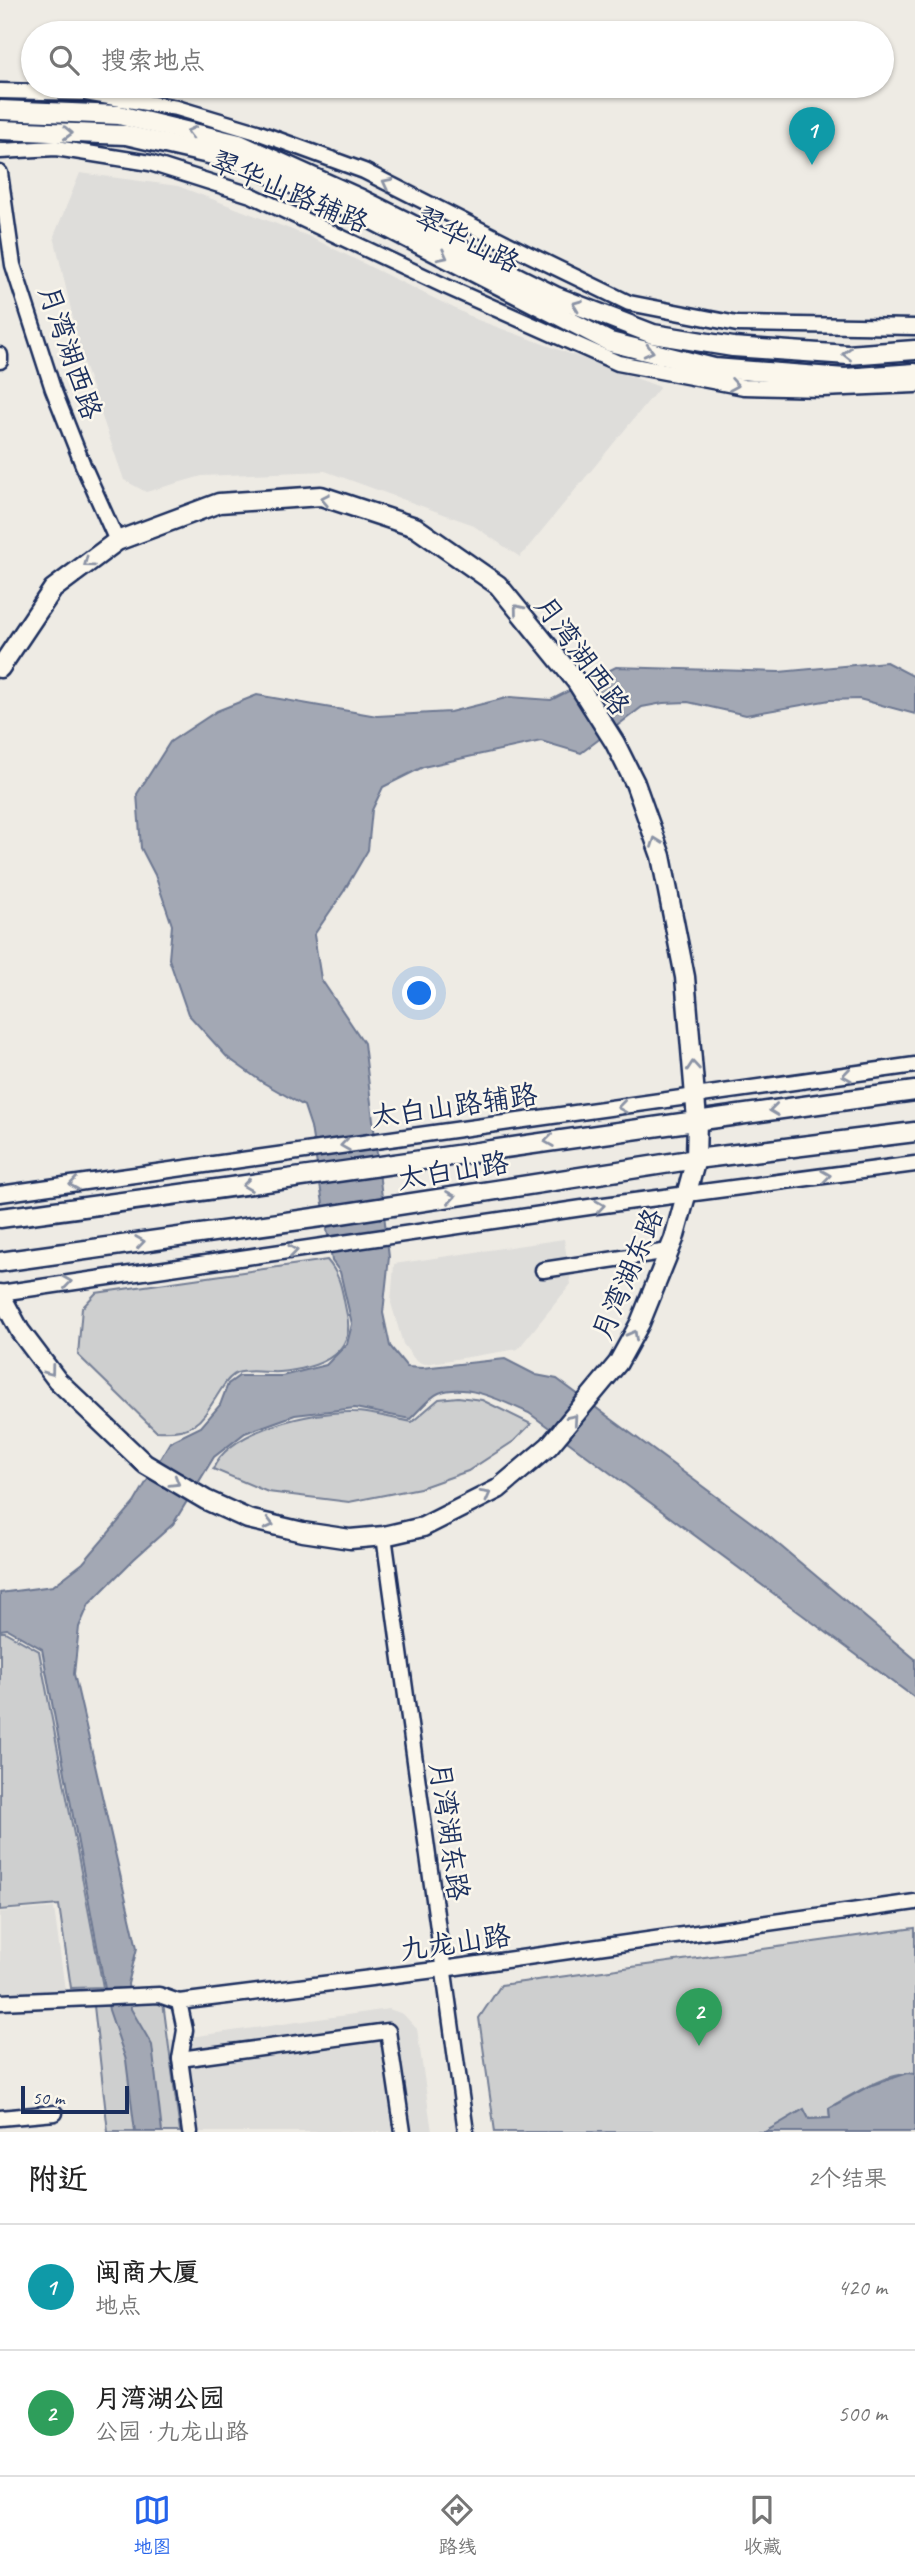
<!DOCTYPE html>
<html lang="zh">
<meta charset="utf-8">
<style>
body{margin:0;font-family:Caveat,"LXGW WenKai TC",sans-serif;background:#f6f6f6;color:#222}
.scale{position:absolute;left:21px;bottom:18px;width:108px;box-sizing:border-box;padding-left:7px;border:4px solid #1b2f5e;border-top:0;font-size:19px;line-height:24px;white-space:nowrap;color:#1b2f5e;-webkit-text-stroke:5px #fbf7ec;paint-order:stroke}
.you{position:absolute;left:420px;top:994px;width:24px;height:24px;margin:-18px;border:5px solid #fff;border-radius:50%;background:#1a73e8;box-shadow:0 0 0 10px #1a73e833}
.badge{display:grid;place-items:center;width:46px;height:46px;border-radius:50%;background:#2563eb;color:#fff;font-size:23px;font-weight:700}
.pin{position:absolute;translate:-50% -58px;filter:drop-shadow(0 2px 4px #0008)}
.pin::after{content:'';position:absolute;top:37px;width:24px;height:21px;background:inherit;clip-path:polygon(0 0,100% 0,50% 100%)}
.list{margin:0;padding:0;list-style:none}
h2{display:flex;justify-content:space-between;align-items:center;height:91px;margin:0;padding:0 28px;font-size:30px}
h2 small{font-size:23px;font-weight:400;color:#767676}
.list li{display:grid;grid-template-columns:46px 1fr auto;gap:21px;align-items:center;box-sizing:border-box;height:126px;padding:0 28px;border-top:2px solid #e0e0e0}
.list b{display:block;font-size:26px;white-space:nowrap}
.list p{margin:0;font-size:23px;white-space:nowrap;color:#767676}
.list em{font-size:23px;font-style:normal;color:#767676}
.icon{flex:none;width:38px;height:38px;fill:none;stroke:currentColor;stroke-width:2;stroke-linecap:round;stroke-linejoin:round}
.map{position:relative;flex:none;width:915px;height:2132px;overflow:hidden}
.search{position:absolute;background:#fff;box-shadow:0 2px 5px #0004;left:21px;right:21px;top:21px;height:77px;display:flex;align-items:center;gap:18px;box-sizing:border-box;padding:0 24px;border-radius:38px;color:#767676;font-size:26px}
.sheet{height:343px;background:#fff}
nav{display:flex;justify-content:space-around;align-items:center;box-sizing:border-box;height:98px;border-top:2px solid #e0e0e0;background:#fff;font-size:19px;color:#767676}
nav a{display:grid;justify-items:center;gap:4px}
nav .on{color:#2563eb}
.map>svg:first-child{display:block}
</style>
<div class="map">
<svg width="915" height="2132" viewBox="0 0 915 2132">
<rect width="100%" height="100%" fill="#eeebe4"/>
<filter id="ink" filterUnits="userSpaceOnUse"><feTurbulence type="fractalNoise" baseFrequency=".0143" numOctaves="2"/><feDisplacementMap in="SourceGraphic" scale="14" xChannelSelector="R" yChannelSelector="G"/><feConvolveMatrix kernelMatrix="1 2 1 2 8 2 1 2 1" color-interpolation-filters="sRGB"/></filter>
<g filter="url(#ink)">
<!-- built -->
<g fill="#deddda">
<path d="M 80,173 L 178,186 L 308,236 L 478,320 L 660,387 L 520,557 L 471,524 L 325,471 L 202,476 L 146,492 L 124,480 L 83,362 L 54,236 Z"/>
<path d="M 564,1239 L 571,1284 L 518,1349 L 425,1364 L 416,1361 L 403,1344 L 391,1303 L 394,1264 Z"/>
<path d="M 54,1908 L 65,1990 L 0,1993 L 0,1912 Z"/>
<path d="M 389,2009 L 403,2014 L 417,2029 L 432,2132 L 182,2132 L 169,2040 Z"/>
</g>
<!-- green -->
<g fill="#cecfcf" stroke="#747f96" stroke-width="2">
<path d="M 327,1260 C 342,1277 342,1293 347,1315 C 356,1357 313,1369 280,1372 C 267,1373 249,1369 237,1373 C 230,1376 225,1383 222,1388 C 201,1420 198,1434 156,1431 L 78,1355 L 82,1308 L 96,1293 Z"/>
<path d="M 458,1397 L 482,1400 L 531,1424 L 514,1441 L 468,1471 L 420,1488 L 349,1502 L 268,1492 L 213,1469 C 229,1429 314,1411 353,1412 C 372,1412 393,1419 412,1422 L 439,1399 Z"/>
<path d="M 0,1632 L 5,1632 L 39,1651 L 103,1987 L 71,1988 L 59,1905 L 0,1910 Z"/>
<path d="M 915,1928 L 915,2074 C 888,2071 852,2095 829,2108 L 830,2118 L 809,2119 L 804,2110 L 765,2132 L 495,2132 L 479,2018 L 501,1985 Z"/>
<path d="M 163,2002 L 180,2132 L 108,2132 L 94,2006 Z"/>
</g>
<!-- water -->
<g fill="#a3a8b4" stroke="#6d7892" stroke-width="2">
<path d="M 886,662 L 915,677 L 915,714 L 859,699 L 830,700 L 746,715 L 688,702 L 663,703 L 642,707 L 581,753 L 541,741 L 423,767 L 383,787 L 372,810 L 368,850 L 344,891 L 314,935 L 321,979 L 364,1043 L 389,1257 L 383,1313 L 390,1346 L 407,1367 L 422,1368 L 505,1359 L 536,1375 L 557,1379 L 759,1528 L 915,1659 L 915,1698 L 529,1413 C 504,1402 467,1382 439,1393 C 429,1397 418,1412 410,1419 L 355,1408 L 295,1415 L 245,1433 L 214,1457 L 173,1524 L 134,1559 L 89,1604 L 79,1627 L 74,1674 L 137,1948 L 128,1984 L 131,2009 L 152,2045 L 162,2132 L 135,2132 L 126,2060 L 109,2010 L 42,1649 L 7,1629 L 0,1630 L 0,1593 L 53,1586 L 83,1563 L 134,1503 L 170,1442 L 201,1427 L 220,1405 L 228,1384 L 239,1376 L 282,1376 L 326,1365 L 347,1344 L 352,1324 L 340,1272 L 332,1261 L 311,1127 L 304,1106 L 262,1082 L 227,1057 L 188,1014 L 169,959 L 172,925 L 155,875 L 141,848 L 137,794 L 170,742 L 217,711 L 257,695 L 377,716 L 450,712 L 510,697 L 551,700 L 616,667 L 779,672 Z"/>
<path d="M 908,2073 L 915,2074 L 915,2132 L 765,2132 L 804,2109 L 809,2119 L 830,2118 L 829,2108 L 869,2086 Z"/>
</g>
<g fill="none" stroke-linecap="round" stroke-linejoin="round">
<!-- minor casing -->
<g stroke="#1b2f5e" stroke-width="19">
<g id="minor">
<path d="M 0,91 L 85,93 L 177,108 L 257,132 L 364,171 L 528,254 L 629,303 L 737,324 L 915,327"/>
<path d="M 0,151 L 56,148 L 150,163 L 251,195 L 447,287 L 618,363 L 744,387 L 822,389 L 915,385"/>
<path d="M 0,173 L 13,265 L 53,389 L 83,465 L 117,541"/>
<path d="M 0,355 L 0,361"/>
<path d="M 0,1194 L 915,1065"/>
<path d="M 543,1270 L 669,1251"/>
<path d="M 0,1293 L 596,1206 L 915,1164"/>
<path d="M 384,1536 L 466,2132"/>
<path d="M 0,2002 L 159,1995 L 179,2002 L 443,1969 L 915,1902"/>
<path d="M 179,2002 L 185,2030 L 180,2059 L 190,2132"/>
<path d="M 180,2059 L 388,2031 L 403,2132"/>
<path d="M 0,2118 L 55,2113"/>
</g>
</g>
<!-- major casing -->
<g stroke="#1b2f5e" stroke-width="23">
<g id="major">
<path d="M 0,110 L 119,115 L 239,144 L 361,199 L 557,297 L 653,334 L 733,347 L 848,355 L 915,350"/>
<path d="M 0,130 L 126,135 L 239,161 L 357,212 L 610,342 L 714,368 L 845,378 L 915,373"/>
<path d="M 0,668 L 53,589 L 117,541 L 219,503 L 321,496 L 415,527 L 498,585 L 576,681 L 615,743 L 635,783 L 661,856 L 685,977 L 697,1120 L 696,1159 L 674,1239 L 640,1323 L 618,1363 L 549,1446 L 498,1489 L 423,1527 L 384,1536 L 350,1539 L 303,1532 L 248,1519 L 206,1500 L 145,1464 L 57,1380 L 20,1331 L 0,1294"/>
<path d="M 0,1218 C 305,1179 610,1131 915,1091"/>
<path d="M 0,1262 L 321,1217 L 696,1159 L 915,1132"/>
</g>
</g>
<!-- minor -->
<use href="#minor" stroke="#fbf7ec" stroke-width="14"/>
<!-- major -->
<use href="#major" stroke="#fbf7ec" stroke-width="18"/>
</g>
<!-- one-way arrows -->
<defs><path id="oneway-chevron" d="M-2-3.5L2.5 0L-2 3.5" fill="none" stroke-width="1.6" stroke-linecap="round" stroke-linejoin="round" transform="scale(1.75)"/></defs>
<g stroke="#8b93a5">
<use href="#oneway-chevron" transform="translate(191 132) rotate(-166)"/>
<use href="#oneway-chevron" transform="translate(68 133) rotate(2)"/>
<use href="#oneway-chevron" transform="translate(387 183) rotate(-153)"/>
<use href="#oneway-chevron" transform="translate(443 256) rotate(27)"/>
<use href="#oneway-chevron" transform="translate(577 305) rotate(-159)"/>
<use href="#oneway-chevron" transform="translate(649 351) rotate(14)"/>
<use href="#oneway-chevron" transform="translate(847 354) rotate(-180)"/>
<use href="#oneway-chevron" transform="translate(734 385) rotate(10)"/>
<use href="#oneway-chevron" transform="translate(325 499) rotate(-169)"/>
<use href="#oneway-chevron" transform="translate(88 563) rotate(143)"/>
<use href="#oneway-chevron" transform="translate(518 609) rotate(-129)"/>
<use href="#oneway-chevron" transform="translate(656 842) rotate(-110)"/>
<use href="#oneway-chevron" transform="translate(693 1066) rotate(-95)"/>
<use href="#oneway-chevron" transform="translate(847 1075) rotate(172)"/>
<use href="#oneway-chevron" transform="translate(622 1107) rotate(172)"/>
<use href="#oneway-chevron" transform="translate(774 1110) rotate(173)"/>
<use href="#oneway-chevron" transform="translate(549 1141) rotate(172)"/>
<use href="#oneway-chevron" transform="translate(345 1145) rotate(172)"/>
<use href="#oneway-chevron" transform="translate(826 1176) rotate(-8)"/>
<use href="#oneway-chevron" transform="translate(74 1184) rotate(172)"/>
<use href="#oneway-chevron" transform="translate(247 1185) rotate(172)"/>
<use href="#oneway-chevron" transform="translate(451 1197) rotate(-9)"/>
<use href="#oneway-chevron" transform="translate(600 1206) rotate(-8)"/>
<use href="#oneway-chevron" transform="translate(140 1242) rotate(-8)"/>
<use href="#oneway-chevron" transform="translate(293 1251) rotate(-8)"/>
<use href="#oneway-chevron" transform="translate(67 1282) rotate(-8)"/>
<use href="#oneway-chevron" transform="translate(633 1335) rotate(-61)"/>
<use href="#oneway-chevron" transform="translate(50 1371) rotate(53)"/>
<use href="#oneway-chevron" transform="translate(573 1419) rotate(-49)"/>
<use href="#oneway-chevron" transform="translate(175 1482) rotate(31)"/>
<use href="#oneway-chevron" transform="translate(486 1495) rotate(-29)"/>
<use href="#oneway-chevron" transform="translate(269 1524) rotate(14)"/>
</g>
</g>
<g text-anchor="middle" stroke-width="5" stroke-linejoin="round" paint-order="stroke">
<!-- street labels -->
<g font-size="28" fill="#1b2f5e" stroke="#fbf7ec">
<text transform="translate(290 191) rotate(23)" y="10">翠华山路辅路</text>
<text transform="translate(468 239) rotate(27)" y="10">翠华山路</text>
<text transform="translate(71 352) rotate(71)" y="10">月湾湖西路</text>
<text transform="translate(583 655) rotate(54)" y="10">月湾湖西路</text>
<text transform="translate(454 1105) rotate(-8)" y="10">太白山路辅路</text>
<text transform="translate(453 1170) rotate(-9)" y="10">太白山路</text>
<text transform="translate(627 1274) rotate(-67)" y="10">月湾湖东路</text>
<text transform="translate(450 1831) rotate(82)" y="10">月湾湖东路</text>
<text transform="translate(455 1942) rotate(-8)" y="10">九龙山路</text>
</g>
</g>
</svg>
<div class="scale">50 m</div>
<div class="you"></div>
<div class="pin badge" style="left:812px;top:165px;background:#0f9aa8">1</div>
<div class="pin badge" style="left:699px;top:2046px;background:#2e9e5b">2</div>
<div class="search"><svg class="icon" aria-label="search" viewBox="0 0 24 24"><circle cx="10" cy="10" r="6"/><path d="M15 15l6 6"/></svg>搜索地点</div>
</div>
<section class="sheet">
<h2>附近<small>2个结果</small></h2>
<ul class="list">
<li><span class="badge" style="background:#0f9aa8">1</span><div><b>闽商大厦</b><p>地点</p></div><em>420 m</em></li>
<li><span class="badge" style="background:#2e9e5b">2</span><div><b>月湾湖公园</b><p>公园 · 九龙山路</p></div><em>500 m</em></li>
</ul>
</section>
<nav>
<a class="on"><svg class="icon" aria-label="map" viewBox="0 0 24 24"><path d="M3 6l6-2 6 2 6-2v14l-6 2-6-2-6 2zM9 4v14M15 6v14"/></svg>地图</a>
<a><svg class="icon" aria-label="directions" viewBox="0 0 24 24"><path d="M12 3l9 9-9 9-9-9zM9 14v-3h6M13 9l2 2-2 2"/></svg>路线</a>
<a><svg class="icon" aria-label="saved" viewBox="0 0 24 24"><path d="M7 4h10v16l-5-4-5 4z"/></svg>收藏</a>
</nav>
